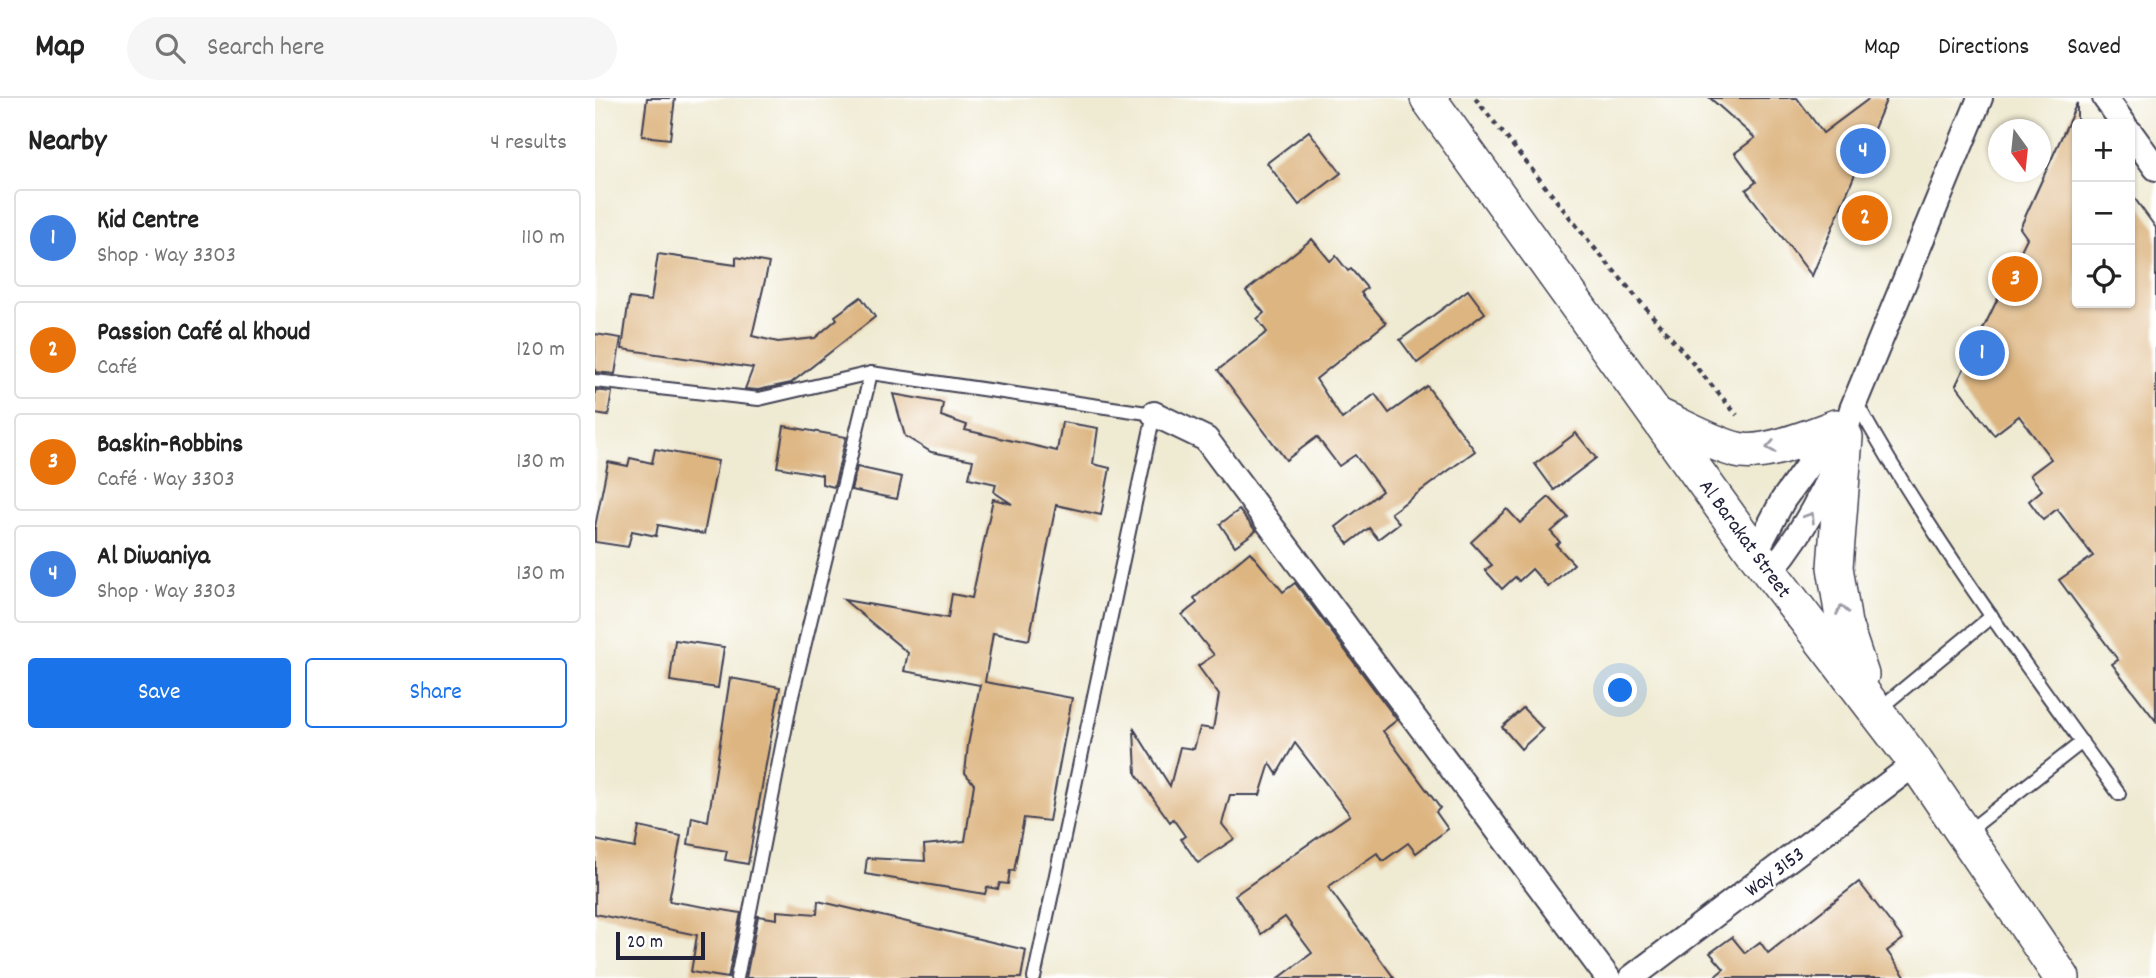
<!DOCTYPE html>
<meta charset="utf-8">
<style>
body{margin:0;font-family:Dekko,sans-serif;background:#f6f6f6;color:#222}
.controls{position:absolute;right:21px;top:21px;display:grid;overflow:hidden;border-radius:7px;box-shadow:0 2px 5px #0004}
.controls button{width:63px;height:63px;display:grid;place-items:center;padding:0;border:0;border-bottom:2px solid #e0e0e0;background:#fff;color:#222;font:35px sans-serif}
.compass{position:absolute;left:1393px;top:21px;width:63px;height:63px;border-radius:50%;background:#fff;box-shadow:0 2px 5px #0004;rotate:165deg}
.scale{position:absolute;left:21px;bottom:18px;width:89px;box-sizing:border-box;padding-left:7px;border:4px solid #22223b;border-top:0;font-size:19px;line-height:24px;white-space:nowrap;color:#22223b;-webkit-text-stroke:5px #fff;paint-order:stroke}
.you{position:absolute;left:1026px;top:593px;width:24px;height:24px;margin:-18px;border:5px solid #fff;border-radius:50%;background:#1a73e8;box-shadow:0 0 0 10px #1a73e833}
.badge{display:grid;place-items:center;width:46px;height:46px;border-radius:50%;background:#1a73e8;color:#fff;font-size:23px;font-weight:700}
.pin{position:absolute;translate:-50% -50%;border:4px solid #fff;box-shadow:0 2px 7px #0006}
.list{margin:0;padding:0;list-style:none}
h2{display:flex;justify-content:space-between;align-items:center;height:91px;margin:0;padding:0 28px;font-size:30px}
h2 small{font-size:23px;font-weight:400;color:#767676}
.list li{display:grid;grid-template-columns:46px 1fr auto;gap:21px;align-items:center;box-sizing:border-box;height:98px;margin:0 14px 14px;padding:0 14px;border:2px solid #e0e0e0;border-radius:7px}
.list b{display:block;font-size:26px;white-space:nowrap}
.list p{margin:0;font-size:23px;white-space:nowrap;color:#767676}
.list em{font-size:23px;font-style:normal;color:#767676}
.actions{display:flex;gap:14px;padding:21px 28px}
.actions a{flex:1;padding:16px 0;border:2px solid #1a73e8;border-radius:7px;text-align:center;font-size:24px;color:#1a73e8}
.actions .main{background:#1a73e8;color:#fff}
.icon{flex:none;width:38px;height:38px;fill:none;stroke:currentColor;stroke-width:2;stroke-linecap:round;stroke-linejoin:round}
.map{position:relative;flex:none;width:1561px;height:880px;overflow:hidden}
header{display:flex;align-items:center;gap:42px;box-sizing:border-box;height:98px;padding:0 35px;background:#fff;border-bottom:2px solid #e0e0e0}
header strong{font-size:33px}
nav{display:flex;gap:38px;margin-inline-start:auto;font-size:24px}
.search{width:490px;height:63px;background:#f6f6f6;display:flex;align-items:center;gap:18px;box-sizing:border-box;padding:0 24px;border-radius:38px;color:#767676;font-size:26px}
main{display:flex}
aside{flex:1;background:#fff}
.map>svg:first-child{display:block}
</style>
<header>
<strong>Map</strong>
<div class="search"><svg class="icon" aria-label="search" viewBox="0 0 24 24"><circle cx="10" cy="10" r="6"/><path d="M15 15l6 6"/></svg>Search here</div>
<nav><a>Map</a><a>Directions</a><a>Saved</a></nav>
</header>
<main>
<aside>
<h2>Nearby<small>4 results</small></h2>
<ul class="list">
<li><span class="badge" style="background:#3f7fe0">1</span><div><b>Kid Centre</b><p>Shop · Way 3303</p></div><em>110 m</em></li>
<li><span class="badge" style="background:#e8710a">2</span><div><b>Passion Café al khoud</b><p>Café</p></div><em>120 m</em></li>
<li><span class="badge" style="background:#e8710a">3</span><div><b>Baskin-Robbins</b><p>Café · Way 3303</p></div><em>130 m</em></li>
<li><span class="badge" style="background:#3f7fe0">4</span><div><b>Al Diwaniya</b><p>Shop · Way 3303</p></div><em>130 m</em></li>
</ul>
<div class="actions"><a class="main">Save</a><a>Share</a></div>
</aside>
<div class="map">
<svg width="1561" height="880" viewBox="0 0 1561 880">
<rect width="100%" height="100%" fill="#fff"/>
<filter id="ink" filterUnits="userSpaceOnUse"><feTurbulence type="fractalNoise" baseFrequency=".0143" numOctaves="2"/><feDisplacementMap in="SourceGraphic" scale="14" xChannelSelector="R" yChannelSelector="G"/><feConvolveMatrix kernelMatrix="1 2 1 2 8 2 1 2 1" color-interpolation-filters="sRGB"/></filter>
<filter id="wash" filterUnits="userSpaceOnUse"><feTurbulence type="fractalNoise" baseFrequency=".00686" numOctaves="4" result="noise"/><feDisplacementMap in="SourceGraphic" scale="28" xChannelSelector="R" yChannelSelector="G"/><feGaussianBlur stdDeviation="1.57" result="paint"/><feColorMatrix in="noise" values="0 0 0 0 0 0 0 0 0 0 0 0 0 0 0 0 0 1.4 0 .05"/><feComposite in="paint" operator="in"/></filter>
<g filter="url(#wash)">
<rect width="100%" height="100%" fill="#efead2"/>
<g id="blocks">
<!-- building -->
<g fill="#ddb581">
<path d="M 52,0 L 80,0 L 75,41 L 47,38 Z"/>
<path d="M 1115,0 L 1202,0 L 1228,35 L 1275,0 L 1292,0 L 1217,178 L 1151,92 L 1161,84 L 1140,55 L 1160,40 Z"/>
<path d="M 1482,5 L 1482,205 L 1535,205 L 1535,94 L 1561,130 L 1561,623 L 1517,566 L 1523,562 L 1464,482 L 1498,458 L 1462,411 L 1448,422 L 1434,403 L 1447,392 L 1435,377 L 1456,361 L 1424,318 L 1399,337 L 1361,287 L 1432,140 L 1425,130 Z"/>
<path d="M 714,33 L 746,75 L 704,107 L 672,65 Z"/>
<path d="M 717,141 L 735,163 L 741,158 L 753,173 L 756,171 L 772,190 L 766,195 L 791,225 L 721,281 L 747,321 L 780,296 L 794,315 L 832,288 L 880,353 L 796,415 L 804,425 L 783,441 L 774,430 L 753,446 L 741,429 L 787,393 L 760,357 L 744,368 L 722,339 L 691,362 L 623,272 L 672,234 L 662,221 L 669,215 L 651,193 Z"/>
<path d="M 63,156 L 141,167 L 141,159 L 174,165 L 157,238 L 183,244 L 220,240 L 242,221 L 240,218 L 266,199 L 280,219 L 196,285 L 163,292 L 150,291 L 158,270 L 27,251 L 34,200 L 56,203 Z"/>
<path d="M 873,192 L 890,215 L 822,265 L 805,242 Z"/>
<path d="M 0,236 L 26,240 L 20,276 L 0,274 Z"/>
<path d="M 0,292 L 17,294 L 13,318 L 0,316 Z"/>
<path d="M 298,296 L 348,305 L 346,318 L 372,327 L 370,332 L 462,353 L 467,324 L 503,330 L 498,366 L 515,370 L 506,417 L 461,407 L 434,542 L 398,535 L 390,584 L 477,600 L 454,723 L 429,720 L 419,773 L 415,772 L 413,786 L 405,785 L 403,791 L 392,789 L 390,796 L 270,776 L 272,760 L 330,763 L 329,747 L 370,743 L 379,686 L 370,675 L 373,647 L 385,587 L 309,573 L 313,555 L 249,502 L 353,520 L 357,496 L 377,500 L 398,401 L 417,406 L 399,394 L 401,386 L 374,380 L 378,362 L 336,354 L 310,338 Z"/>
<path d="M 189,328 L 251,339 L 239,389 L 227,386 L 227,377 L 182,369 Z"/>
<path d="M 981,335 L 1001,360 L 959,392 L 940,366 Z"/>
<path d="M 60,351 L 123,363 L 109,436 L 63,427 L 61,438 L 37,433 L 33,449 L 0,444 L 0,429 L 13,364 L 33,368 L 35,360 L 57,365 Z"/>
<path d="M 262,369 L 307,379 L 302,401 L 256,392 Z"/>
<path d="M 954,399 L 973,419 L 956,434 L 965,444 L 961,447 L 979,466 L 953,489 L 937,471 L 924,483 L 920,479 L 907,491 L 890,472 L 897,467 L 876,444 L 912,411 L 925,425 Z"/>
<path d="M 644,412 L 661,433 L 640,448 L 625,426 Z"/>
<path d="M 655,454 L 688,494 L 700,485 L 802,622 L 788,633 L 845,710 L 841,714 L 853,731 L 821,755 L 813,745 L 788,763 L 782,755 L 733,789 L 799,880 L 684,880 L 717,855 L 690,819 L 666,836 L 640,797 L 755,717 L 700,645 L 682,676 L 675,665 L 665,697 L 635,697 L 627,726 L 639,741 L 603,765 L 586,741 L 590,738 L 578,721 L 575,724 L 541,676 L 539,631 L 575,688 L 585,649 L 599,651 L 605,629 L 618,631 L 624,597 L 603,568 L 619,557 L 587,517 L 602,505 L 599,500 Z"/>
<path d="M 80,542 L 129,549 L 123,590 L 75,583 Z"/>
<path d="M 135,580 L 185,589 L 153,766 L 130,762 L 132,753 L 93,746 L 97,719 L 113,723 Z"/>
<path d="M 928,610 L 948,631 L 926,651 L 907,629 Z"/>
<path d="M 44,729 L 86,738 L 74,803 L 146,815 L 133,880 L 96,874 L 102,837 L 0,816 L 0,742 L 40,750 Z"/>
<path d="M 1264,784 L 1308,841 L 1292,853 L 1311,880 L 1118,880 L 1129,871 L 1115,855 L 1137,839 L 1150,855 L 1165,844 L 1173,855 Z"/>
<path d="M 223,803 L 431,852 L 426,880 L 151,880 L 163,818 L 182,821 L 182,813 L 222,816 Z"/>
</g>
</g>
</g>
<g filter="url(#ink)">
<use href="#blocks" fill-opacity="0" stroke="#414052" stroke-width="2"/>
<g fill="none" stroke-linecap="round" stroke-linejoin="round">
<!-- lane casing -->
<g stroke="#414052" stroke-width="16">
<g id="lane">
<path d="M 0,283 L 164,301 L 276,275 L 559,316 L 439,880"/>
<path d="M 1261,304 C 1337,442 1432,569 1524,696"/>
<path d="M 1284,611 L 1397,518"/>
<path d="M 1371,735 L 1487,644"/>
<path d="M 142,880 L 196,602 L 276,275"/>
</g>
</g>
<!-- street casing -->
<g stroke="#414052" stroke-width="28">
<g id="street">
<path d="M 1510,0 L 1529,26"/>
<path d="M 1535,34 L 1561,70"/>
<path d="M 559,316 L 611,341 L 1013,880"/>
<path d="M 1160,455 L 1188,402 L 1240,330"/>
<path d="M 1175,474 C 1216,425 1241,373 1257,311 L 1385,0"/>
<path d="M 1036,880 L 1321,665"/>
</g>
</g>
<!-- secondary casing -->
<g stroke="#414052" stroke-width="38">
<g id="secondary">
<path d="M 833,0 L 1160,455 L 1321,665 L 1467,880"/>
<path d="M 1063,318 C 1088,329 1115,345 1142,352 C 1167,359 1217,338 1241,329"/>
<path d="M 1250,339 L 1240,469 L 1249,526 L 1266,577"/>
</g>
</g>
<!-- path -->
<path stroke="#414052" stroke-width="4.5" stroke-dasharray="5 5" stroke-linecap="butt" d="M 880,0 L 996,146 L 1142,317"/>
<!-- lane -->
<use href="#lane" stroke="#fff" stroke-width="12"/>
<!-- street -->
<use href="#street" stroke="#fff" stroke-width="24"/>
<!-- secondary -->
<use href="#secondary" stroke="#fff" stroke-width="35"/>
</g>
<!-- one-way arrows -->
<defs><path id="oneway-chevron" d="M-2-3.5L2.5 0L-2 3.5" fill="none" stroke-width="1.6" stroke-linecap="round" stroke-linejoin="round" transform="scale(1.75)"/></defs>
<g stroke="#9c9ca7">
<use href="#oneway-chevron" transform="translate(1176 349) rotate(170)"/>
<use href="#oneway-chevron" transform="translate(1215 419) rotate(-58)"/>
<use href="#oneway-chevron" transform="translate(1247 512) rotate(-100)"/>
</g>
</g>
<g text-anchor="middle" stroke-width="5" stroke-linejoin="round" paint-order="stroke">
<!-- street labels -->
<g font-size="21" fill="#22223b" stroke="#fff">
<text transform="translate(1151 440) rotate(54)" y="7">Al Barakat Street</text>
<text transform="translate(1179 773) rotate(-37)" y="7">Way 3153</text>
</g>
</g>
</svg>
<div class="controls">
<button>+</button>
<button>−</button>
<button><svg class="icon" aria-label="locate" viewBox="0 0 24 24"><circle cx="12" cy="12" r="6"/><path d="M12 2v4M12 18v4M2 12h4M18 12h4"/></svg></button>
</div>
<svg class="compass" viewBox="-18 -18 36 36"><path d="M0-13l5 13h-10z" fill="#e53935"/><path d="M0 13l5-13h-10z" fill="#767676"/></svg>
<div class="scale">20 m</div>
<div class="you"></div>
<div class="pin badge" style="left:1387px;top:255px;background:#3f7fe0">1</div>
<div class="pin badge" style="left:1270px;top:120px;background:#e8710a">2</div>
<div class="pin badge" style="left:1420px;top:181px;background:#e8710a">3</div>
<div class="pin badge" style="left:1268px;top:53px;background:#3f7fe0">4</div>
</div>
</main>
